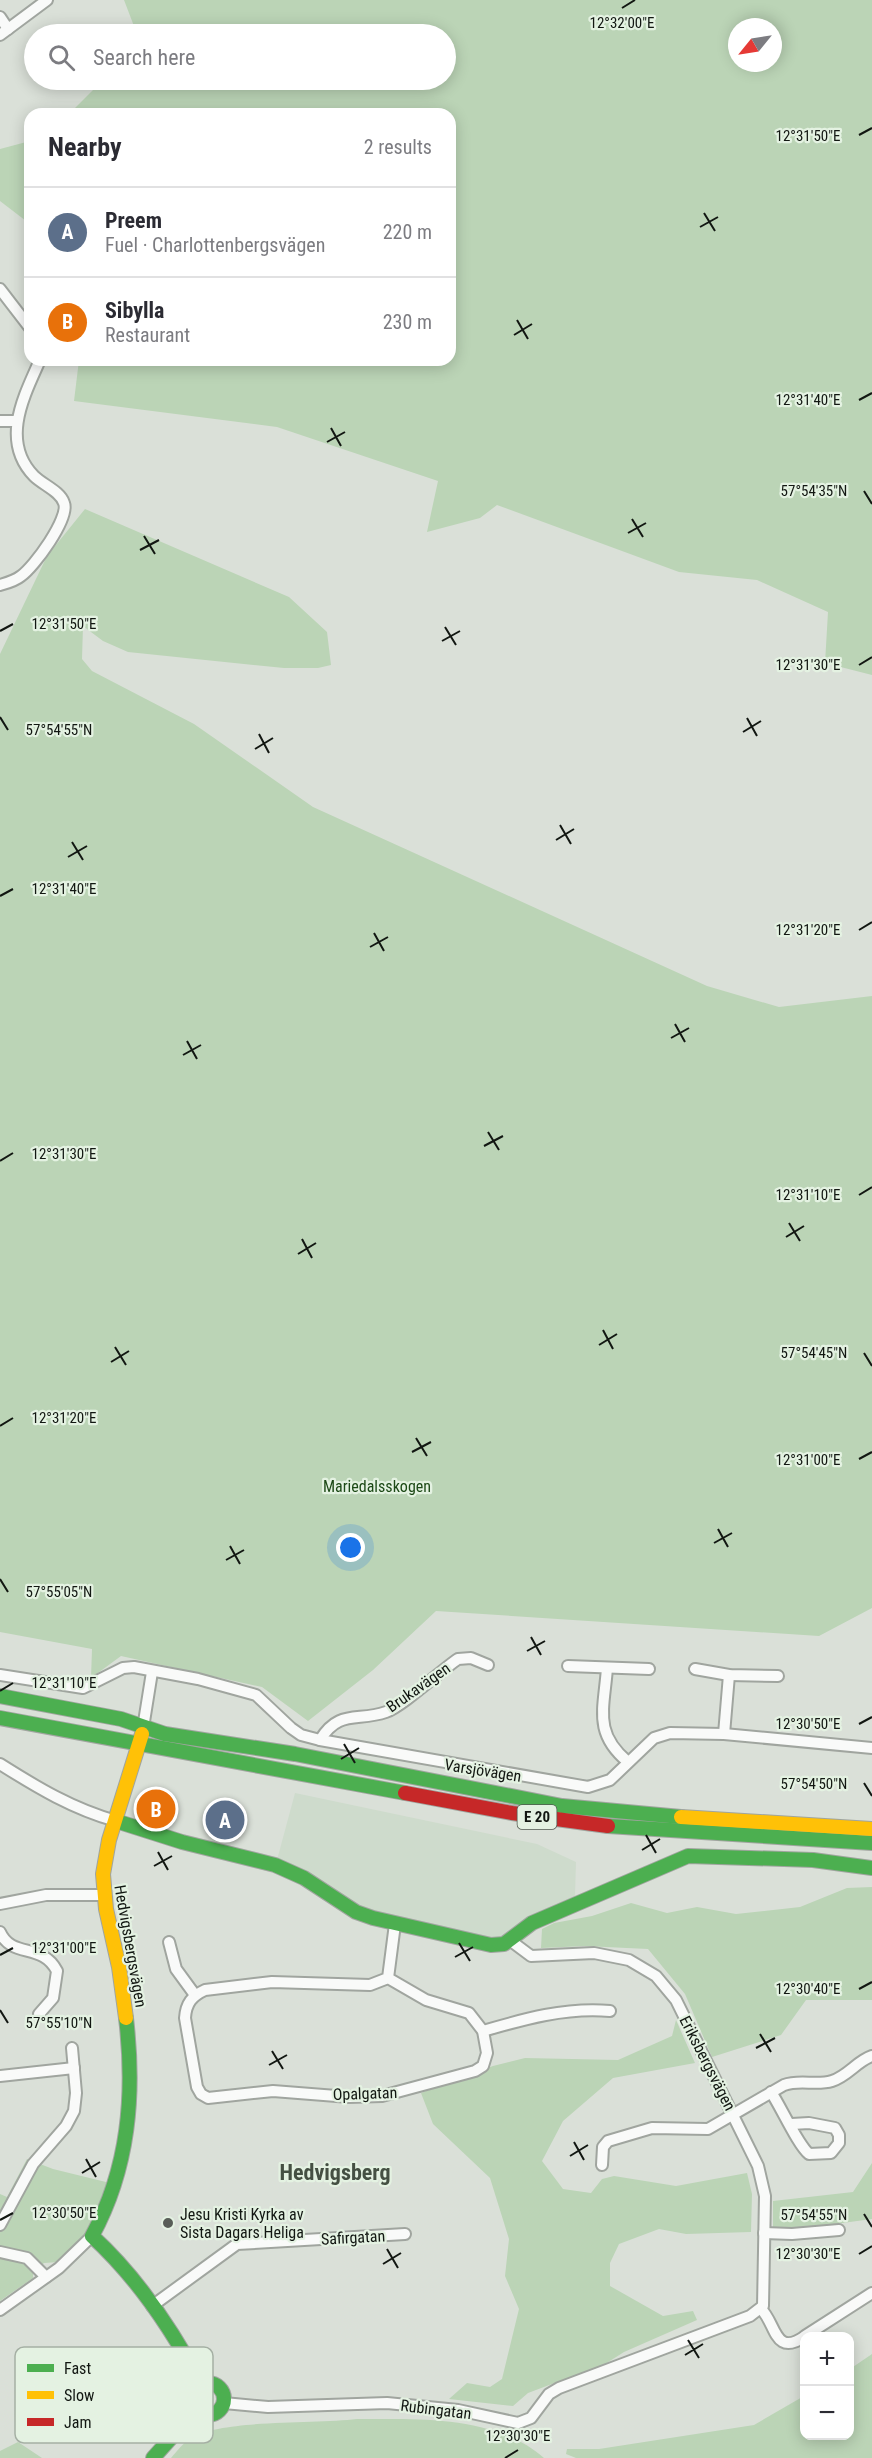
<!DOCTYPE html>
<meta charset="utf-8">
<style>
body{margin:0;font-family:"Roboto Condensed",sans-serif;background:#f7f7f7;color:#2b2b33}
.controls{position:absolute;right:18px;bottom:18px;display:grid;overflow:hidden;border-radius:12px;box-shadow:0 3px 15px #0003}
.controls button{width:54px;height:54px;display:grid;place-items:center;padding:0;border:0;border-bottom:2px solid #e1e1e2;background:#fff;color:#2b2b33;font:30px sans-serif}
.compass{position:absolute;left:728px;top:18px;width:54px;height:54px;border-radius:50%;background:#fff;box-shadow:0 3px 15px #0003;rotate:240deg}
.you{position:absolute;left:351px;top:1548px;width:21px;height:21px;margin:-15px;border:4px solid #fff;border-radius:50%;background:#1a73e8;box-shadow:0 0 0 9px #1a73e833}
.badge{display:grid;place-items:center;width:39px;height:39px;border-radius:50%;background:#585d57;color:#fff;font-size:20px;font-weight:700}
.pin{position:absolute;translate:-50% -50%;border:3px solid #fff;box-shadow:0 2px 6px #0006}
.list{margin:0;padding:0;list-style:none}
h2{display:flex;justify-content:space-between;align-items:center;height:78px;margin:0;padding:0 24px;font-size:26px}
h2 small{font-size:20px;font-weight:400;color:#7c7c81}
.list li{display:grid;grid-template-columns:39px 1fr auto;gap:18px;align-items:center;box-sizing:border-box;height:90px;padding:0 24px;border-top:2px solid #e1e1e2}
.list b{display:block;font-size:22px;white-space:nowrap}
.list p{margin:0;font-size:20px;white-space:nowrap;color:#7c7c81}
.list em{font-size:20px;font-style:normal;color:#7c7c81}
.icon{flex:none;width:33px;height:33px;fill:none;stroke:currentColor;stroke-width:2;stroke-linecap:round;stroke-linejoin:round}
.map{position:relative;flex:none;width:872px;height:2458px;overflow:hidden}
.search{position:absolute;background:#fff;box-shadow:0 3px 15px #0003;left:24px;top:24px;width:432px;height:66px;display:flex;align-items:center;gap:15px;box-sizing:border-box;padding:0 21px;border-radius:33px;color:#7c7c81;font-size:22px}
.panel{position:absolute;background:#fff;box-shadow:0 3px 15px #0003;left:24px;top:108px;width:432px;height:258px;border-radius:18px}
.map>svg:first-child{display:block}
</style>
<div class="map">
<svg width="872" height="2458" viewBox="0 0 872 2458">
<rect width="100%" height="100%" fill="#dae0d8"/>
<!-- built -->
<path fill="#cedbcc" d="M 295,1793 L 537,1844 L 576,1862 L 575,1896 L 522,1921 L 504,1940 L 382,1914 L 352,1902 L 277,1860 Z"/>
<!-- green -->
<g fill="#bbd4b6" fill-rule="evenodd">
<path d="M 124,0 L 872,0 L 872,675 L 825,663 L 828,612 L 757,580 L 679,572 L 497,505 L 480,518 L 427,532 L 438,481 L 277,427 L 74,401 L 79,360 L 450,360 L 450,114 L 69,114 L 103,80 L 446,80 L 446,34 L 137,34 ZM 737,27 L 773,27 L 773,63 L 737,63 Z"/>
<path d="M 30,141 L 30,224 L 0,201 L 0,149 Z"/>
<path d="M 85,509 L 289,597 L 327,632 L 331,665 L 318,668 L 284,668 L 128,652 L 103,641 L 83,626 L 82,659 L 92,671 L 194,724 L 313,807 L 707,986 L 779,1007 L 872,996 L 872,1608 L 819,1636 L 436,1611 L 373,1670 L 308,1721 L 262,1687 L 121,1656 L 91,1678 L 92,1649 L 0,1632 L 0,654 L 47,556 Z"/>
<path d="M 872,1887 L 872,2000 L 806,2000 L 781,2035 L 712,2057 L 685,1994 L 648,1949 L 585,1946 L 541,1948 L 542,1929 L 554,1923 L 592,1916 L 631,1903 L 667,1913 L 697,1907 L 736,1914 L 800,1907 L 847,1888 Z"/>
<path d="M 676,2020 L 695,2063 L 613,2078 L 563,2121 L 542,2161 L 563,2189 L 591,2193 L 602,2179 L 614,2176 L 676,2186 L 747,2173 L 752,2194 L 751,2232 L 686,2234 L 659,2229 L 619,2244 L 610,2263 L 610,2286 L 663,2316 L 693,2311 L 697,2320 L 624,2352 L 605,2364 L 528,2393 L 513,2406 L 449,2399 L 467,2383 L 490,2387 L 502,2379 L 519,2309 L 505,2276 L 509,2239 L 490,2178 L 433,2124 L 421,2093 L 493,2066 L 525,2058 L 618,2060 L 672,2036 Z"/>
<path d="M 27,2159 L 53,2169 L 110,2183 L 91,2229 L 59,2262 L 44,2263 L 33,2271 L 33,2278 L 0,2301 L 0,2194 L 7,2197 Z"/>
<path d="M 872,2163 L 872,2219 L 798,2229 L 773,2227 L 773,2201 L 853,2192 Z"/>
<path d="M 872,2354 L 872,2458 L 576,2458 L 566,2454 L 567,2449 L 599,2449 L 754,2425 L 804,2396 L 804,2436 L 850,2436 L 850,2369 Z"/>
<path d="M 357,2419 C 419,2419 495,2415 544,2458 L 171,2458 C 177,2451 183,2443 191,2438 C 222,2419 317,2424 357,2419 Z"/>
<path d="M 18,2442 L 42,2458 L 0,2458 L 0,2451 Z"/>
</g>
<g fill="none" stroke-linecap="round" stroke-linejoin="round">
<!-- street casing -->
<g stroke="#a0a59f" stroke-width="14">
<g id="street">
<path d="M 0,17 L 8,29"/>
<path d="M 0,35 L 47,0"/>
<path d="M 0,289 L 30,328"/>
<path d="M 0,421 L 16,421"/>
<path d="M 0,585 C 7,583 15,581 21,576 C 34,567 70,518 64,503 C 60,491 43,485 34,476 C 0,441 24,396 40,360"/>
<path d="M 568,1666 L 649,1669"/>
<path d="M 607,1668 C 604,1709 593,1733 628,1762"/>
<path d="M 695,1669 L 729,1675 L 778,1676"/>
<path d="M 0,1675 L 83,1688 L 123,1668 L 134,1667 L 198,1679 L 256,1695 L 291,1728 L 301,1735 L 320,1740 L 588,1787 L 610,1780 L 654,1738 L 670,1733 L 724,1734 L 872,1748"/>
<path d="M 143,1728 L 152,1672"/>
<path d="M 724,1734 L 729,1675"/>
<path d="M 320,1740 C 339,1709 357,1722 386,1712 C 403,1706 440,1671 458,1659 L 471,1658 L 488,1665"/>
<path d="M 0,1764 C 38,1788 73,1809 116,1821"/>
<path d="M 0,1904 L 46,1895 L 103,1895"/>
<path d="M 0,1932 C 12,1959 42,1942 57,1971 L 53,1998 L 39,2014"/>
<path d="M 169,1942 L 176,1969 L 195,1995"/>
<path d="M 388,1978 L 426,2000 L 469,2013 L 483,2031 L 487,2053 L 483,2066 L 475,2071 L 382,2096 L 349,2097 L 273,2091 L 208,2098 L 201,2094 L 197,2087 L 185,2018 C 186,2003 192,1996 205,1990 L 272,1982 L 370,1985 L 388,1978 L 395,1924"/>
<path d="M 483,2031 C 524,2019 566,2007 610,2011"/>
<path d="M 0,2076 L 74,2068"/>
<path d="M 771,2092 C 781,2107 798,2145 809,2154 L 831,2153 L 839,2143 L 839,2135 L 835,2128 L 809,2123 L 792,2124"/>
<path d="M 602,2165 L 603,2147 L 608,2141 L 652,2128 L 708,2129 L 784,2085 C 800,2079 816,2086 832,2081 C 848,2076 857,2061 872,2056"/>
<path d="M 0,2225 L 33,2164 L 66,2126 L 74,2111 L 76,2093 L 72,2048"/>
<path d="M 764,2233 L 792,2234 L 839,2230"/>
<path d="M 0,2252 L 27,2258 L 46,2277"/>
<path d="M 152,2306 L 237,2244 L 405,2234"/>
<path d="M 761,2309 C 776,2323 774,2357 804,2337"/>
<path d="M 0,2310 L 59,2268 L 92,2236"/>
<path d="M 805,2336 L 872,2293"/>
<path d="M 224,2403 L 268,2407 L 387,2403 L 458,2410 L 518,2423 L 531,2418 L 549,2394 L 559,2388 L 750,2316 L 763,2306 L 765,2196 L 758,2166 L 676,2000 L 656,1976 L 629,1960 L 594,1953 L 531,1956 L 511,1941"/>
</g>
</g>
<!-- fast casing -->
<g stroke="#a0a59f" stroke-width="16">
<g id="fast">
<path d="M 0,1696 L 121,1719 L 165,1734 L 295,1754 L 562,1806 L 681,1817"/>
<path d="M 0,1718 L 405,1793"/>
<path d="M 116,1821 L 182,1842 L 275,1865 L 304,1878 L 356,1912 L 373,1918 L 491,1945 L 504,1944 L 532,1923 L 688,1856 L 813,1860 L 872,1868"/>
<path d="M 608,1826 L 872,1843"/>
<path d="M 126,2018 C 135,2094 129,2168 92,2236 C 138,2278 172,2329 201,2384"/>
<circle cx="208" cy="2399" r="16"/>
<path d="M 153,2458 L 196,2410"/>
</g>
</g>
<!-- slow casing -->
<g stroke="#a0a59f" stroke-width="16">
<g id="slow">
<path d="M 681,1817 L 872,1829"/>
<path d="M 126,2018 L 119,1967 L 106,1909 L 103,1874 L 109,1840 L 142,1734"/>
</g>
</g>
<!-- jam casing -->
<g stroke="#a0a59f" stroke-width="16">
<path id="jam" d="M 405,1793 L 512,1813 L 608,1826"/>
</g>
<!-- street -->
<use href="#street" stroke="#f9faf9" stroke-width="10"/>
<!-- fast -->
<use href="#fast" stroke="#4caf50" stroke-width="14"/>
<!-- slow -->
<use href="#slow" stroke="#ffc107" stroke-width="14"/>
<!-- jam -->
<use href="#jam" stroke="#c62828" stroke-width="14"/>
</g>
<!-- ticks -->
<path fill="none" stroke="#121712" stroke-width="2" d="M 622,8 L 635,0M 859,135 L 872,128M 704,213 L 715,231M 700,227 L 718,217M 517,320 L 528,339M 514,335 L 532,324M 859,400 L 872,393M 331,428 L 341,446M 327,442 L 345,432M 864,491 L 872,504M 632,519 L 643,537M 628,533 L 646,523M 144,536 L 155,554M 140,550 L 159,540M 445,627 L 456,645M 0,631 L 13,624M 442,641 L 460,631M 859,665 L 872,657M 0,717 L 8,730M 747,718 L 757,736M 743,732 L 761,721M 259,734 L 269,753M 255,749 L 273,738M 560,825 L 571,844M 556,840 L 574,829M 72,842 L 83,860M 68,857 L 87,846M 0,896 L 13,889M 859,930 L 872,922M 374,933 L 384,951M 370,947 L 388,937M 675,1024 L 685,1042M 671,1038 L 689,1028M 187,1041 L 197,1059M 183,1055 L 201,1045M 488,1132 L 499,1150M 484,1146 L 503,1136M 0,1161 L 13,1153M 859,1195 L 872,1187M 789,1223 L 800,1241M 786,1237 L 804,1226M 302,1239 L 312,1258M 298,1254 L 316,1243M 603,1330 L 613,1349M 599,1345 L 617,1334M 115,1347 L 126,1365M 864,1353 L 872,1366M 111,1362 L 129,1351M 0,1426 L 13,1418M 416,1438 L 427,1456M 412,1452 L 431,1442M 859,1459 L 872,1452M 718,1529 L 728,1547M 714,1543 L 732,1533M 230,1546 L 240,1564M 226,1560 L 244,1550M 0,1579 L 8,1592M 531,1637 L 541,1655M 527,1651 L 545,1641M 0,1691 L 13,1683M 859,1724 L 872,1717M 344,1744 L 355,1763M 341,1759 L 359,1748M 864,1783 L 872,1796M 646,1835 L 656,1853M 642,1850 L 660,1839M 158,1852 L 168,1870M 154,1866 L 172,1856M 459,1943 L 470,1961M 0,1955 L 13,1948M 455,1957 L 473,1947M 859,1989 L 872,1982M 0,2010 L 8,2023M 760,2034 L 771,2052M 756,2048 L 775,2038M 272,2051 L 283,2069M 269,2065 L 287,2055M 574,2142 L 584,2160M 570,2156 L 588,2145M 86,2159 L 96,2177M 82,2173 L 100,2162M 864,2214 L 872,2227M 0,2220 L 13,2213M 387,2249 L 398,2268M 859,2254 L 872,2246M 383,2264 L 401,2253M 688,2340 L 699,2358M 685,2355 L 703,2344M 505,2458 L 518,2450"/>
<!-- markers -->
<circle fill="#585d57" stroke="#e4f2e2" stroke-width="2" cx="168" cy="2223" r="6"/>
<g text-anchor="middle" stroke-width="4.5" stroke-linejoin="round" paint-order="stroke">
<!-- shield labels -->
<rect fill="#e4f2e2" stroke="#515950" stroke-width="1.5" x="517.5" y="1805" width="39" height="24" rx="4.5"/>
<g font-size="15" font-weight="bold" fill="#121712">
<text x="537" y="1822">E 20</text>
</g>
<!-- park labels -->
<g font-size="16" fill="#1c4916" stroke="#e4f2e2">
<text x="377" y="1492">Mariedalsskogen</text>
</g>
<!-- street labels -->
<g font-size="16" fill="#121712" stroke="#e4f2e2">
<text transform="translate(418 1687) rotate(-35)" y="6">Brukavägen</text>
<text transform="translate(483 1770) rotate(9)" y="6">Varsjövägen</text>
<text transform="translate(131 1946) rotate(80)" y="6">Hedvigsbergsvägen</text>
<text transform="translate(708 2063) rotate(63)" y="6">Eriksbergsvägen</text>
<text transform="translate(365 2093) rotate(-2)" y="6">Opalgatan</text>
<text transform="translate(353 2237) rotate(-3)" y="6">Safirgatan</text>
<text transform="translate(436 2409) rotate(7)" y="6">Rubingatan</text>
</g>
<!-- poi labels -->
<g font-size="16" fill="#121712" stroke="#e4f2e2" text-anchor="start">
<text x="180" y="2220">Jesu Kristi Kyrka av<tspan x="180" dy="18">Sista Dagars Heliga</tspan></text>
</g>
<!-- district labels -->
<g font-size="22" font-weight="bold" fill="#455043" stroke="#e4f2e2">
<text x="335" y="2180">Hedvigsberg</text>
</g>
</g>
<!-- legend -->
<rect x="15" y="2347" width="198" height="96" rx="9" fill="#e4f2e2" stroke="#a5b0a4" stroke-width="1.5"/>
<rect x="27" y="2364" width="27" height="8" fill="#4caf50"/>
<rect x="27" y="2391" width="27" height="8" fill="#ffc107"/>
<rect x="27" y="2418" width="27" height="8" fill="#c62828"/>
<g font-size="16" fill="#121712">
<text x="64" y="2374">Fast</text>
<text x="64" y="2401">Slow</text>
<text x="64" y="2428">Jam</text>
</g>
<g font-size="15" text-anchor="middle" fill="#121712" stroke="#e4f2e2" stroke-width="4.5" stroke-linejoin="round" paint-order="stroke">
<text x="622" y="28">12°32'00"E</text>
<text x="808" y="141">12°31'50"E</text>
<text x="808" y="405">12°31'40"E</text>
<text x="814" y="496">57°54'35"N</text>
<text x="64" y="629">12°31'50"E</text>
<text x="808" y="670">12°31'30"E</text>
<text x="59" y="735">57°54'55"N</text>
<text x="64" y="894">12°31'40"E</text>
<text x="808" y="935">12°31'20"E</text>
<text x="64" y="1159">12°31'30"E</text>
<text x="808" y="1200">12°31'10"E</text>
<text x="814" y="1358">57°54'45"N</text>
<text x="64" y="1423">12°31'20"E</text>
<text x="808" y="1465">12°31'00"E</text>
<text x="59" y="1597">57°55'05"N</text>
<text x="64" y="1688">12°31'10"E</text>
<text x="808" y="1729">12°30'50"E</text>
<text x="814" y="1789">57°54'50"N</text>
<text x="64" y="1953">12°31'00"E</text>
<text x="808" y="1994">12°30'40"E</text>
<text x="59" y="2028">57°55'10"N</text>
<text x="64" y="2218">12°30'50"E</text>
<text x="814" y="2220">57°54'55"N</text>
<text x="808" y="2259">12°30'30"E</text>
<text x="518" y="2441">12°30'30"E</text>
</g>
</svg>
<div class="controls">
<button>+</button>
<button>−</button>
</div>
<svg class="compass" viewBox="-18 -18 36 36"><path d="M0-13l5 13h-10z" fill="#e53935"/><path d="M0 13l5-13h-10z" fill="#7c7c81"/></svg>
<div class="you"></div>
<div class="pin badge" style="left:225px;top:1820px;background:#5c6f8a">A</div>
<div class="pin badge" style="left:156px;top:1809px;background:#e8710a">B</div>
<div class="search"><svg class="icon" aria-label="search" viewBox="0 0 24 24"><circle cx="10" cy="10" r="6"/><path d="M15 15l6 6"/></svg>Search here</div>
<section class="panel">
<h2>Nearby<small>2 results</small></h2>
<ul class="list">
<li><span class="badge" style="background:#5c6f8a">A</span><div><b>Preem</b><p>Fuel · Charlottenbergsvägen</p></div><em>220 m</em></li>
<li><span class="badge" style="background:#e8710a">B</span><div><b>Sibylla</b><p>Restaurant</p></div><em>230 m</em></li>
</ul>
</section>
</div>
